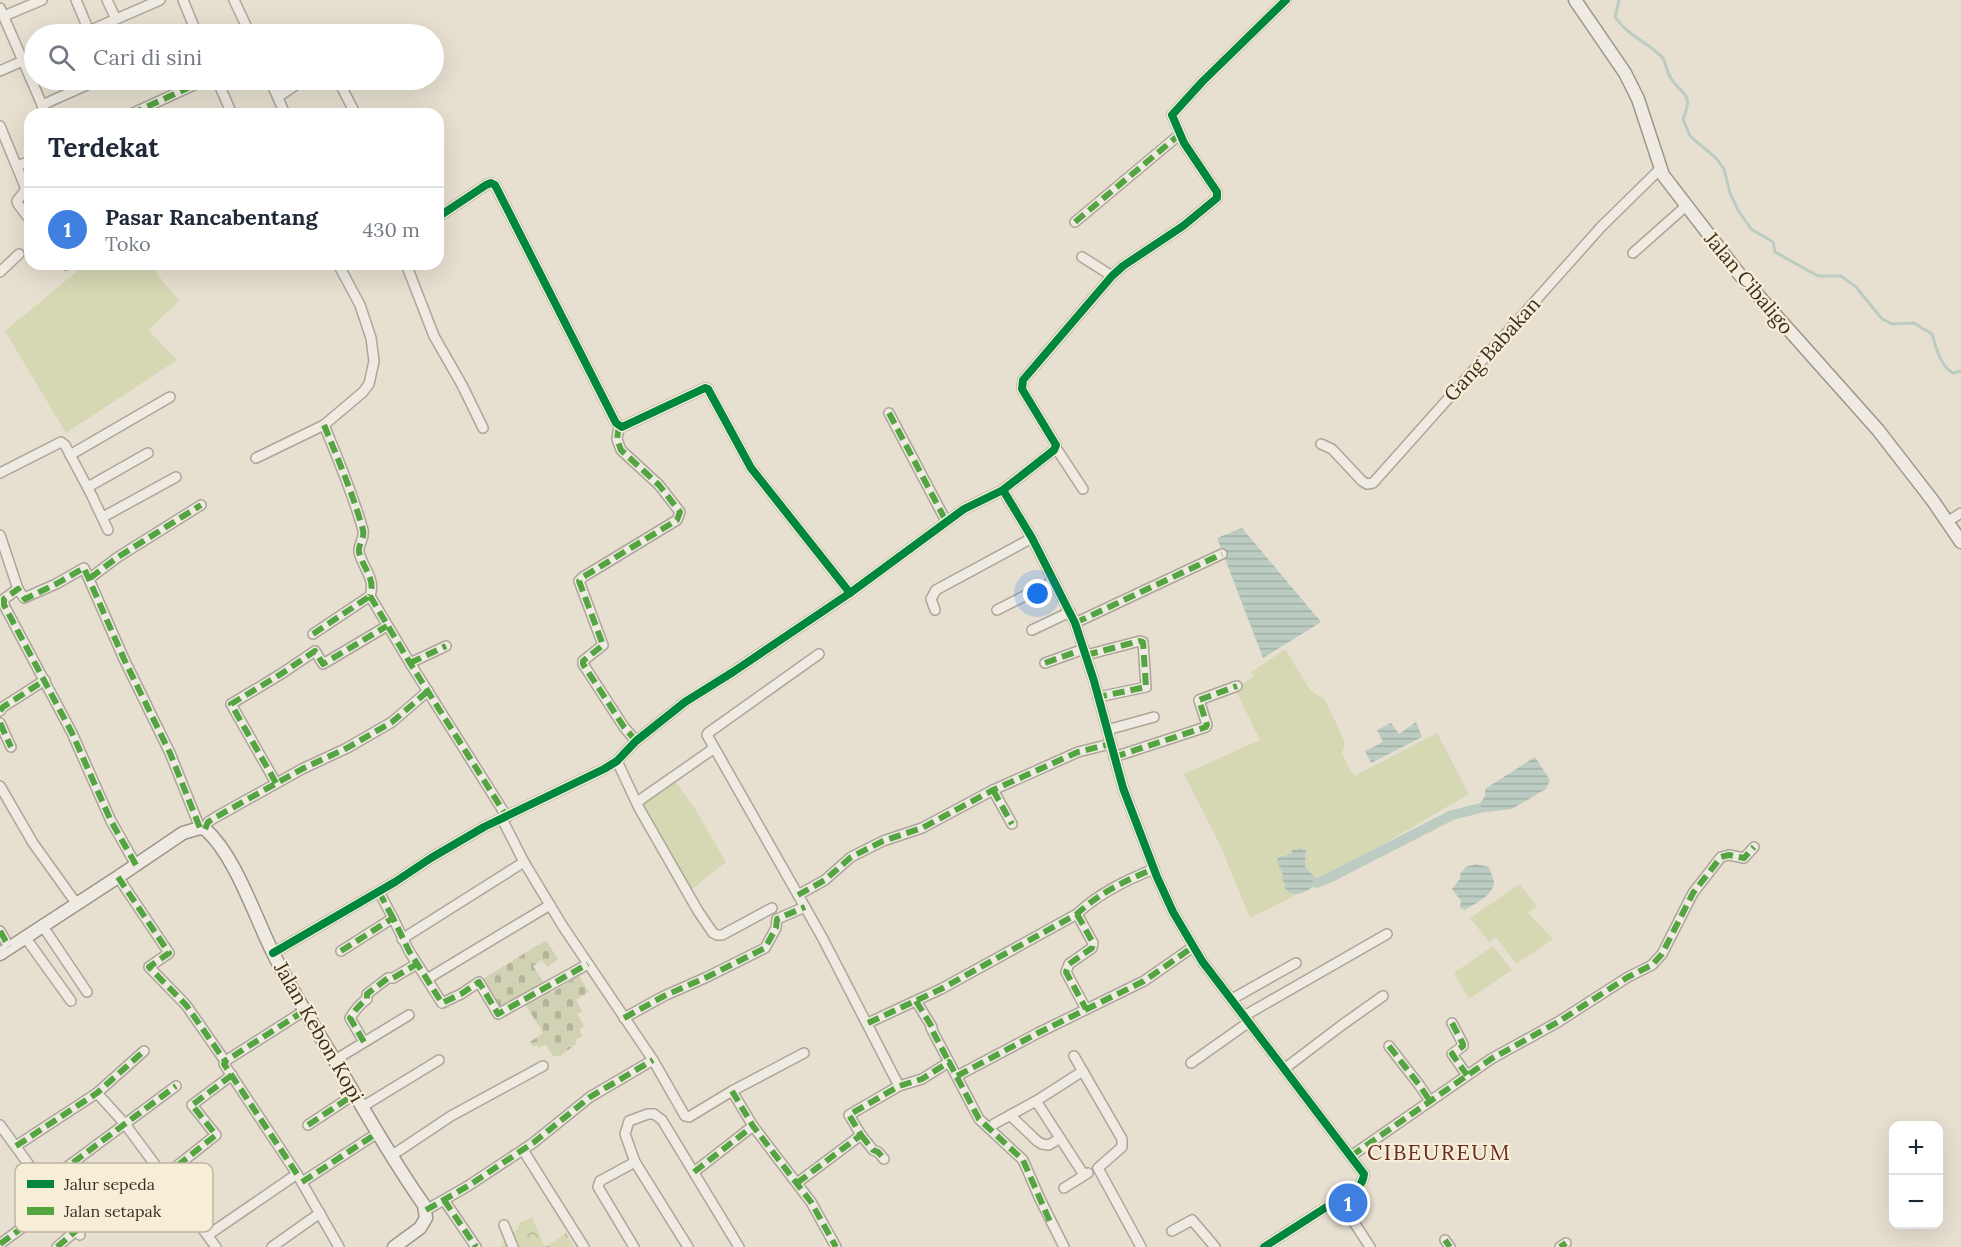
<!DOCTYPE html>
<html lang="id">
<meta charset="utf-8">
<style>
body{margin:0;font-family:Lora,serif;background:#f2f2f3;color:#1f2937}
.controls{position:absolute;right:18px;bottom:18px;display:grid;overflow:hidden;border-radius:12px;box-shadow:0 6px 24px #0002}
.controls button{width:54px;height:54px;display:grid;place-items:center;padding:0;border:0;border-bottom:2px solid #e0e1e3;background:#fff;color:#1f2937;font:30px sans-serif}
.you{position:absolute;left:1038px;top:594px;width:21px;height:21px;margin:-15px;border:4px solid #fff;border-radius:50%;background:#1a73e8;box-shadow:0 0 0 9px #1a73e833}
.badge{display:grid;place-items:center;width:39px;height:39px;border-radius:50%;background:#ea580c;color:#fff;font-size:20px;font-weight:700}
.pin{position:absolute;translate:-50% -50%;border:3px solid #fff;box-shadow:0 2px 6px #0006}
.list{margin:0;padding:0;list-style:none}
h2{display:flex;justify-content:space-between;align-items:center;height:78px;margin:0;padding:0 24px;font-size:26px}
h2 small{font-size:20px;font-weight:400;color:#747a83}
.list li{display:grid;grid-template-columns:39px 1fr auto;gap:18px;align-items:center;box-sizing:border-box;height:84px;padding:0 24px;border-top:2px solid #e0e1e3}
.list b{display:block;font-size:22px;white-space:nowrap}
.list p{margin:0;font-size:20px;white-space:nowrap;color:#747a83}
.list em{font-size:20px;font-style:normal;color:#747a83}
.icon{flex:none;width:33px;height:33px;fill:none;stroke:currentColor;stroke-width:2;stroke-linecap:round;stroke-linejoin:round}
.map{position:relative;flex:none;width:1961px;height:1247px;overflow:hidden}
.search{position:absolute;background:#fff;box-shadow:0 6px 24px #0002;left:24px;top:24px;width:420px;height:66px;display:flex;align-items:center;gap:15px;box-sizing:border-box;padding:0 21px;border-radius:33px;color:#747a83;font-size:22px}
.panel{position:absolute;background:#fff;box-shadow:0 6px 24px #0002;left:24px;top:108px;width:420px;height:162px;border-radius:18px}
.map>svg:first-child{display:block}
</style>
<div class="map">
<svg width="1961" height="1247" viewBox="0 0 1961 1247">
<defs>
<pattern id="forest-crowns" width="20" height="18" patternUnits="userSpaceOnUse" patternTransform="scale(1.5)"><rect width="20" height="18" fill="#d6d7b3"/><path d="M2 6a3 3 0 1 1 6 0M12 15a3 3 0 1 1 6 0" fill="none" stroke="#b9b99a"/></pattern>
<pattern id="cemetery-stones" width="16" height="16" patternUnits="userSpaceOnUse" patternTransform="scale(1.5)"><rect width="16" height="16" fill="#d1d1b3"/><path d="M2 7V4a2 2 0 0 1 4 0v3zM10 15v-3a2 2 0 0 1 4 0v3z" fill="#b4b49a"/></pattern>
<pattern id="water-rules" width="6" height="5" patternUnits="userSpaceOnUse" patternTransform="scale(1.5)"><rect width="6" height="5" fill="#bcccc2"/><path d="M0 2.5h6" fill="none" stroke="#a2b0a6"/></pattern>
</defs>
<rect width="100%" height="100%" fill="#e7e0d1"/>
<!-- grass -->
<g fill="#d6d7b3">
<path d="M 86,264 L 149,264 L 179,301 L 148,330 L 177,360 L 66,433 L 5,331 Z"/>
<path d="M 1285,649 L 1310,690 L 1325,700 L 1345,742 L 1342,754 L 1354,776 L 1437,733 L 1469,794 L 1317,883 L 1317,880 L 1305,866 L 1306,850 L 1298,850 L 1282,856 C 1279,867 1286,877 1284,888 L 1291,894 L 1296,895 L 1250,918 L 1221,847 L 1184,774 L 1260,740 L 1235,689 L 1253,677 L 1252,672 Z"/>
<path d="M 675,781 L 695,809 L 726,862 L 691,890 L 643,805 Z"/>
<path d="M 1520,884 L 1537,907 L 1528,913 L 1553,939 L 1516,964 L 1496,937 L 1489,942 L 1470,918 Z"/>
<path d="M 1493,946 L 1512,970 L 1469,999 L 1454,973 Z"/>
</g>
<!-- forest -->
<path fill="url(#forest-crowns)" d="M 532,1217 L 545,1247 L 566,1233 L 574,1247 L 501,1247 L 505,1239 L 518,1229 L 519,1224 Z"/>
<!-- cemetery -->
<path fill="url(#cemetery-stones)" d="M 546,940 L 558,959 L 547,967 L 542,960 L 533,966 L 551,993 L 579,976 L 589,992 L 576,1000 L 582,1011 L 577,1014 L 584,1026 L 580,1029 L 582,1035 L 576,1040 L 576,1044 L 560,1056 L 553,1056 L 546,1044 L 539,1048 L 537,1045 L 533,1047 L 530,1042 L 543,1033 L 525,1004 L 502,1016 L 481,980 Z"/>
<!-- water -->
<g fill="url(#water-rules)">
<path d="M 1242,528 L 1321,622 L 1263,658 L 1217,538 Z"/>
<path d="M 1416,722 L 1422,737 L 1371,763 L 1365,751 L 1383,742 L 1377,730 L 1391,723 L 1399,734 Z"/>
<path d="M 1535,757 L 1550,780 L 1546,789 L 1512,809 L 1478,813 L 1476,806 C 1483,801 1486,797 1485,789 Z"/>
<path d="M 1302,847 L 1303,850 L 1306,850 L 1305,866 L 1317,880 L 1316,885 C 1305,892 1293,901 1284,887 L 1285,884 L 1282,879 L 1283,875 L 1277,861 L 1278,858 L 1291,853 L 1293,849 L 1298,850 Z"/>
<path d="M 1475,864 L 1489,867 C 1490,872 1494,878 1494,882 C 1494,895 1473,905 1464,910 L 1460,907 L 1461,901 L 1452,889 L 1460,879 L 1460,874 L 1466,867 Z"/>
</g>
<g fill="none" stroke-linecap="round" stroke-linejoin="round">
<!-- stream -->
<path stroke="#bcccc2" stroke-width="3" d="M 1618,0 L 1619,1 L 1615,17 C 1627,35 1647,42 1662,57 C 1666,62 1666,69 1669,75 C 1680,96 1695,90 1683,119 L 1690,136 L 1717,159 L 1724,169 L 1730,193 L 1738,210 L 1751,229 L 1773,242 L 1775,252 L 1818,276 L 1841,276 L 1856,287 L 1882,319 L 1892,324 L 1914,323 L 1932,334 C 1936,347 1940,366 1953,373 L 1961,371"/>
<!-- canal -->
<path stroke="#bcccc2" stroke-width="10" d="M 1317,883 L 1329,878 L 1452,815 L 1477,809"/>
<!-- minor casing -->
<g stroke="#ada599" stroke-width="12">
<g id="minor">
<path d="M 76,0 L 89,31"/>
<path d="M 107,0 L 116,19"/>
<path d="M 183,0 L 197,34"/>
<path d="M 234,0 L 250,34"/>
<path d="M 0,8 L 46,114"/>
<path d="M 4,16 L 42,0"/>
<path d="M 82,34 L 160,0"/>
<path d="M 0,71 L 34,56"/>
<path d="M 217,80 L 232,114"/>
<path d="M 270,80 L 285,114"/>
<path d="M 338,80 L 355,113"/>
<path d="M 278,97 L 303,80"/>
<path d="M 42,105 L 98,80"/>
<path d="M 131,114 L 205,80"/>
<path d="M 0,126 L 26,189 L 17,201 L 18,204 L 30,220"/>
<path d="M 17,166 L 30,161"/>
<path d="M 438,217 L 486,185 L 491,183 L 495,185 L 616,423 L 622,427 L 705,388 L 708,389 L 751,468 L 850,593"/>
<path d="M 1075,222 L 1179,135"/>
<path d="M 1633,253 L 1686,206"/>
<path d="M 1082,257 L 1112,276"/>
<path d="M 65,264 L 66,265"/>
<path d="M 406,264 L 434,336 L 462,385 L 483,428"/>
<path d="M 0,272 L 19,254"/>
<path d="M 889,413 L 946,521"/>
<path d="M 324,425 C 338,459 353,494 363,530 C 365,539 358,544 359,552 C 363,569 376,578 370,596"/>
<path d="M 619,426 L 617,439 L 621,450 L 659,485 L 680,512 L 677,520 L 583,577 L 579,581 L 603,645 L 583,661 L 583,664 L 624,727 L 636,741"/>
<path d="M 1321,444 L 1332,449 L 1362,481 L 1367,484 L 1373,483 L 1601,227 L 1661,168"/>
<path d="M 1056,448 L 1083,489"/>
<path d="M 70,455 L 170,397"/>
<path d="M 256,458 L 324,425 L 363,392 L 369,384 L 374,361 L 371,338 L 360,305 L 338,264"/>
<path d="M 0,473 L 61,442 L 65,445 L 92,496 L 108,530"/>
<path d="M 88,487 L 148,453"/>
<path d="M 1003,490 L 1032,538 L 1075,623 L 1094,681 L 1123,788 L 1157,877 L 1173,912 L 1202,961 L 1364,1174 C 1363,1188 1350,1194 1339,1199 L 1264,1247"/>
<path d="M 103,517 L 176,477"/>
<path d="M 1947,522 L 1961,513"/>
<path d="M 0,535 L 18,589 L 24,598 L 56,584 L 84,568 L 124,659 L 170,753 L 200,828"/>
<path d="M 90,578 L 118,557 L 201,505"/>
<path d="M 18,589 L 4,599 L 4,605 L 72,733 L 111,821 L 136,865"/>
<path d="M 370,596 L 410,663 L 507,817"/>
<path d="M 935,610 L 931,599 L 936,590 L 1032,538"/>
<path d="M 997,610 L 1054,581"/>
<path d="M 1075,623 L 1222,554"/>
<path d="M 1032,630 L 1070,612"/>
<path d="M 313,634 L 370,596"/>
<path d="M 819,654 L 708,733 L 707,735 L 822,937 L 899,1086"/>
<path d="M 1086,655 L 1140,641 L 1143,642 L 1146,687 L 1098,697"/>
<path d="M 410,663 L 446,646"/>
<path d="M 1045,663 L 1084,649"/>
<path d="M 0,711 L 3,707 L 45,680"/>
<path d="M 0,723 L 11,747"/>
<path d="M 1107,730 L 1154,717"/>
<path d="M 1114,757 L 1206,727 L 1207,725 L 1199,700 L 1237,686"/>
<path d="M 617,761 L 639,808 L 698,911 L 713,933 L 717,935 L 722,935 L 772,908"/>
<path d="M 276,783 L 231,704 L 281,674 L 315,651 L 323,664 L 387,626"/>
<path d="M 0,786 L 33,843 L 76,903"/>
<path d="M 993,790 L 1012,824"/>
<path d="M 637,802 L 713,749"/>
<path d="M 502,819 L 524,862 L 562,925 L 653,1060 L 685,1116 L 689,1117 L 732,1091 L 804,1053"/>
<path d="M 205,829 L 208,822 L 216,817 L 302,769 L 347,748 L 392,722 L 428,691"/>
<path d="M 118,877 L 169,953 L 149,967 L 186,1005 L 225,1061"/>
<path d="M 379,892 L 393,918"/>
<path d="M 798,895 L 825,880 L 851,857 L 883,841 L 922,828 L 993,790 L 1078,752 L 1110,744"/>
<path d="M 1077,914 L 1093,943 L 1092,948 L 1069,964 L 1066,972 L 1086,1009"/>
<path d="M 42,925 L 87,992"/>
<path d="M 0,931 L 9,947"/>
<path d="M 25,937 L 71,1001"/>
<path d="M 402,939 L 524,862"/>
<path d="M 341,951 L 393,918 L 409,951 L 442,1003 L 461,994 L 479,982 L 498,1014 L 588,964"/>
<path d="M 273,953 L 395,882 L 431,858 L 484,827 L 604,769 L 617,761 L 636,741 L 685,702 L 733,672 L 850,593 L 964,509 L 1003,490 L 1054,450 L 1056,445 L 1022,389 L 1023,380 L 1112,276 L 1123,266 L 1183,226 L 1217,198 L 1217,192 L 1184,143 L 1172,115 L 1202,82 L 1286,0"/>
<path d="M 427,979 L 550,905"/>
<path d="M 1232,999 L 1296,963"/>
<path d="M 916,1001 L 932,1027 L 931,1028 L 949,1062"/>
<path d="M 304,1011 L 227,1060 L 224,1064 L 297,1174 L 339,1247"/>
<path d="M 1244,1016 L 1387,934"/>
<path d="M 624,1018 L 664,996 L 707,977 L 765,948 L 776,928 L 777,919 L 805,907"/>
<path d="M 868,1023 L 941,989 L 1077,914 C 1099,893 1126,880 1154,869"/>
<path d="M 1452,1023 L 1463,1044 L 1463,1046 L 1452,1054 L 1467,1075"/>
<path d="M 364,1042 L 350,1018 C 355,1010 360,1004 367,999 L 367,994 L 388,978 L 393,978 L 417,964"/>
<path d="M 1389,1046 L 1420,1086 L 1430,1101"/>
<path d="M 1074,1056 L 1122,1139 L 1122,1147 L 1098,1168 L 1141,1247"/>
<path d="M 335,1060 L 409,1015"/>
<path d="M 1191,1063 L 1249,1022"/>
<path d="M 1284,1069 L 1342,1025 L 1383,996"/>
<path d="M 1083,1071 L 1036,1101 L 1084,1175"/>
<path d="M 957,1076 L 1038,1033 L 1144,981 L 1193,947"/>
<path d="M 732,1091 L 753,1126 L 811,1202 L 836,1247"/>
<path d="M 97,1093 L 125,1124 L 216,1247"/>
<path d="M 362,1107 L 439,1060"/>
<path d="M 1010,1115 L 1037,1141 L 1042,1144 L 1049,1145 L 1060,1138"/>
<path d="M 994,1124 L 1036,1101"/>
<path d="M 0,1125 L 80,1235"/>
<path d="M 308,1125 L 355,1094"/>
<path d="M 861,1135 L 873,1150 L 878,1152 L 884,1159"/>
<path d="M 16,1146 L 97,1093 L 144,1051"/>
<path d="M 523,1150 L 584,1247"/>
<path d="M 391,1156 L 451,1116 L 543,1066"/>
<path d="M 1351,1156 L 1491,1059 L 1558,1022 L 1628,977 L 1652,965 L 1662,954 L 1693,893 L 1721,857 L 1729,855 L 1744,858 L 1754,847"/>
<path d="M 694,1172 L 753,1126"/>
<path d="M 163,1177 L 216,1135 L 192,1105 L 232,1075"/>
<path d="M 302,1182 L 376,1134"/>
<path d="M 797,1183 L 861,1135 L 849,1115 L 899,1086 L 922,1079 L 949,1062 L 979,1119 L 1023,1160 L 1040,1199 L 1064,1247"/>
<path d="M 44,1184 L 176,1086"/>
<path d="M 1064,1188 L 1088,1173"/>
<path d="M 1339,1199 L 1370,1247"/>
<path d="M 444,1200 L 476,1247"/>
<path d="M 426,1210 L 468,1186 L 533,1143 L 590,1097 L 653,1060"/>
<path d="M 504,1225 L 513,1247"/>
<path d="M 1172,1231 L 1192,1220 L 1215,1247"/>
<path d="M 208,1235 L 297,1174"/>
<path d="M 1445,1240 L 1450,1247"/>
<path d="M 0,1244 L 57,1202"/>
<path d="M 57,1247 L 115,1197 L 155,1168"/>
<path d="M 272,1247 L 320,1213"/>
<path d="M 634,1247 L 598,1187 L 600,1181 L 635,1162"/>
<path d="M 688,1247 L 635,1162 L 625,1134 L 629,1121 L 648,1114 L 654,1114 L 662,1120 L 739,1247"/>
<path d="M 1560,1247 L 1566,1243"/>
</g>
</g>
<!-- secondary casing -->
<g stroke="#9c958a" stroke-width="15">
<g id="secondary">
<path d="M 1575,0 L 1625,73 L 1638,99 L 1663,175 L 1740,275 L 1878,430 L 1933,501 L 1961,542"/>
<path d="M 0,954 L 118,877 L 183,833 L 200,828 L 205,829 C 235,855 255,917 273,953 C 294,996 320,1035 344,1076 C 370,1120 394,1163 424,1205 L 426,1218 L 420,1228 L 394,1247"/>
</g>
</g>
<!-- minor -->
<use href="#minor" stroke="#efebe3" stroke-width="9"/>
<!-- secondary -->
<use href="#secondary" stroke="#efebe3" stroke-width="12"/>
<!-- quiet -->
<g stroke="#54a441" stroke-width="6" stroke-dasharray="12 6" stroke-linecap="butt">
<path d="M 131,114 L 205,80"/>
<path d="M 1075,222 L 1179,135"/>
<path d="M 889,413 L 946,521"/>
<path d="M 324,425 C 338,459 353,494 363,530 C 365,539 358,544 359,552 C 363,569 376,578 370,596"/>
<path d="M 619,426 L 617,439 L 621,450 L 659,485 L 680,512 L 677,520 L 583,577 L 579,581 L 603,645 L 583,661 L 583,664 L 624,727 L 636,741"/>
<path d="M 90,578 L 118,557 L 201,505"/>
<path d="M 370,596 L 410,663 L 507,817"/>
<path d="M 1075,623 L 1222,554"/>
<path d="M 313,634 L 370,596"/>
<path d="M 1086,655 L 1140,641 L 1143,642 L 1146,687 L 1098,697"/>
<path d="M 410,663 L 446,646"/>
<path d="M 1045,663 L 1084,649"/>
<path d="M 0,711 L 3,707 L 45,680"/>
<path d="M 0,723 L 11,747"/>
<path d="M 1114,757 L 1206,727 L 1207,725 L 1199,700 L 1237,686"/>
<path d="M 276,783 L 231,704 L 281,674 L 315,651 L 323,664 L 387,626"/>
<path d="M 993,790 L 1012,824"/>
<path d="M 205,829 L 208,822 L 216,817 L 302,769 L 347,748 L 392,722 L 428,691"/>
<path d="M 136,865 L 111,821 L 72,733 L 4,605 L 4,599 L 18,589 L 25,599 L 56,584 L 84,568 L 124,659 L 170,753 L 200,828"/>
<path d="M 118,877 L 169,953 L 149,967 L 186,1005 L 225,1061"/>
<path d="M 379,892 L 393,918"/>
<path d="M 798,895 L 825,880 L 851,857 L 883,841 L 922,828 L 993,790 L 1078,752 L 1110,744"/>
<path d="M 1077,914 L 1093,943 L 1092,948 L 1069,964 L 1066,972 L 1086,1009"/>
<path d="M 0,931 L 9,947"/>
<path d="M 341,951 L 393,918 L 409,951 L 442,1003 L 461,994 L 479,982 L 498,1014 L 588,964"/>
<path d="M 916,1001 L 932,1027 L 931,1028 L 949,1062"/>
<path d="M 624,1018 L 664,996 L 707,977 L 765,948 L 776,928 L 777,919 L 805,907"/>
<path d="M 868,1023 L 941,989 L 1077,914 C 1099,893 1126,880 1154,869"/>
<path d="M 1452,1023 L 1463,1044 L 1463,1046 L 1452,1054 L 1467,1075"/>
<path d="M 364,1042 L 350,1018 C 355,1010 360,1004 367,999 L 367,994 L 388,978 L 393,978 L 417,964"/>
<path d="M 1389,1046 L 1420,1086 L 1430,1101"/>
<path d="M 957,1076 L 1038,1033 L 1144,981 L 1193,947"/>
<path d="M 732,1091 L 753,1126 L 811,1202 L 836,1247"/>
<path d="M 308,1125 L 355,1094"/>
<path d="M 861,1135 L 873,1150 L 878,1152 L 884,1159"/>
<path d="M 16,1146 L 97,1093 L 144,1051"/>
<path d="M 1351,1156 L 1491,1059 L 1558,1022 L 1628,977 L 1652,965 L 1662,954 L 1693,893 L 1721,857 L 1729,855 L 1744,858 L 1754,847"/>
<path d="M 694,1172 L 753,1126"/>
<path d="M 297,1174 L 224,1064 L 227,1060 L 304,1011"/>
<path d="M 163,1177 L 216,1135 L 192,1105 L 232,1075"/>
<path d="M 302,1182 L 376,1134"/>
<path d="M 797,1183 L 861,1135 L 849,1115 L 899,1086 L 922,1079 L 949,1062 L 979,1119 L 1023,1160 L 1051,1224"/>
<path d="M 44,1184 L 176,1086"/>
<path d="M 444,1200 L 476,1247"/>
<path d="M 426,1210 L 468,1186 L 533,1143 L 590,1097 L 653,1060"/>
<path d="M 1445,1240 L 1450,1247"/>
<path d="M 0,1244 L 57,1202"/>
<path d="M 57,1247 L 115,1197 L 155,1168"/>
<path d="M 1560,1247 L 1566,1243"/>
</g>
<!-- cycleway casing -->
<g stroke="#f7eed8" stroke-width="11">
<g id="cycleway">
<path d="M 438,217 L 486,185 L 491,183 L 495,185 L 616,423 L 622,427 L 705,388 L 708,389 L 751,468 L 850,593"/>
<path d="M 1003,490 L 1032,538 L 1075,623 L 1094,681 L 1123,788 L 1157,877 L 1173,912 L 1202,961 L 1364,1174 C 1363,1188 1350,1194 1339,1199 L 1264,1247"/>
<path d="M 273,953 L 395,882 L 431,858 L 484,827 L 604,769 L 617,761 L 636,741 L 685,702 L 733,672 L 850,593 L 964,509 L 1003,490 L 1054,450 L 1056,445 L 1022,389 L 1023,380 L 1112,276 L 1123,266 L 1183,226 L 1217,198 L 1217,192 L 1184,143 L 1172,115 L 1202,82 L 1286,0"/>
</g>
</g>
<!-- cycleway -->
<use href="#cycleway" stroke="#00873e" stroke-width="8"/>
</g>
<g text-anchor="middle" stroke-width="4.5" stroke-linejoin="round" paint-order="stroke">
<!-- street labels -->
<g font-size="20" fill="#3d2e20" stroke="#f7eed8">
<text transform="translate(1749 283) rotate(50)" y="7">Jalan Cibaligo</text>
<text transform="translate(1492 349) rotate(-48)" y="7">Gang Babakan</text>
<text transform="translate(319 1032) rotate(60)" y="7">Jalan Kebon Kopi</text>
</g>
<!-- quarter labels -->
<g font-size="22" letter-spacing="1.5" fill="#6b2e1e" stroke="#f7eed8">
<text x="1439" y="1160">CIBEUREUM</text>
</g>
</g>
<!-- legend -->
<rect x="15" y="1163" width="198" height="69" rx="9" fill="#f7eed8" stroke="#bfb4a1" stroke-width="1.5"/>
<rect x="27" y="1180" width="27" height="8" fill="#00873e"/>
<rect x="27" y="1207" width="27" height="8" fill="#54a441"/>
<g font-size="16" fill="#3d2e20">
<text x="64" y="1190">Jalur sepeda</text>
<text x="64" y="1217">Jalan setapak</text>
</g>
</svg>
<div class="controls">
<button>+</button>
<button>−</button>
</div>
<div class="you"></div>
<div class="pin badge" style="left:1348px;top:1203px;background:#3f7fe0">1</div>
<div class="search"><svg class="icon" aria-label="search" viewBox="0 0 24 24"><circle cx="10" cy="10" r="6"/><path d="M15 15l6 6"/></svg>Cari di sini</div>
<section class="panel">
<h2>Terdekat<small></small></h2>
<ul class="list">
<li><span class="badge" style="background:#3f7fe0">1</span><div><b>Pasar Rancabentang</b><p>Toko</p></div><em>430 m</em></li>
</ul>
</section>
</div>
